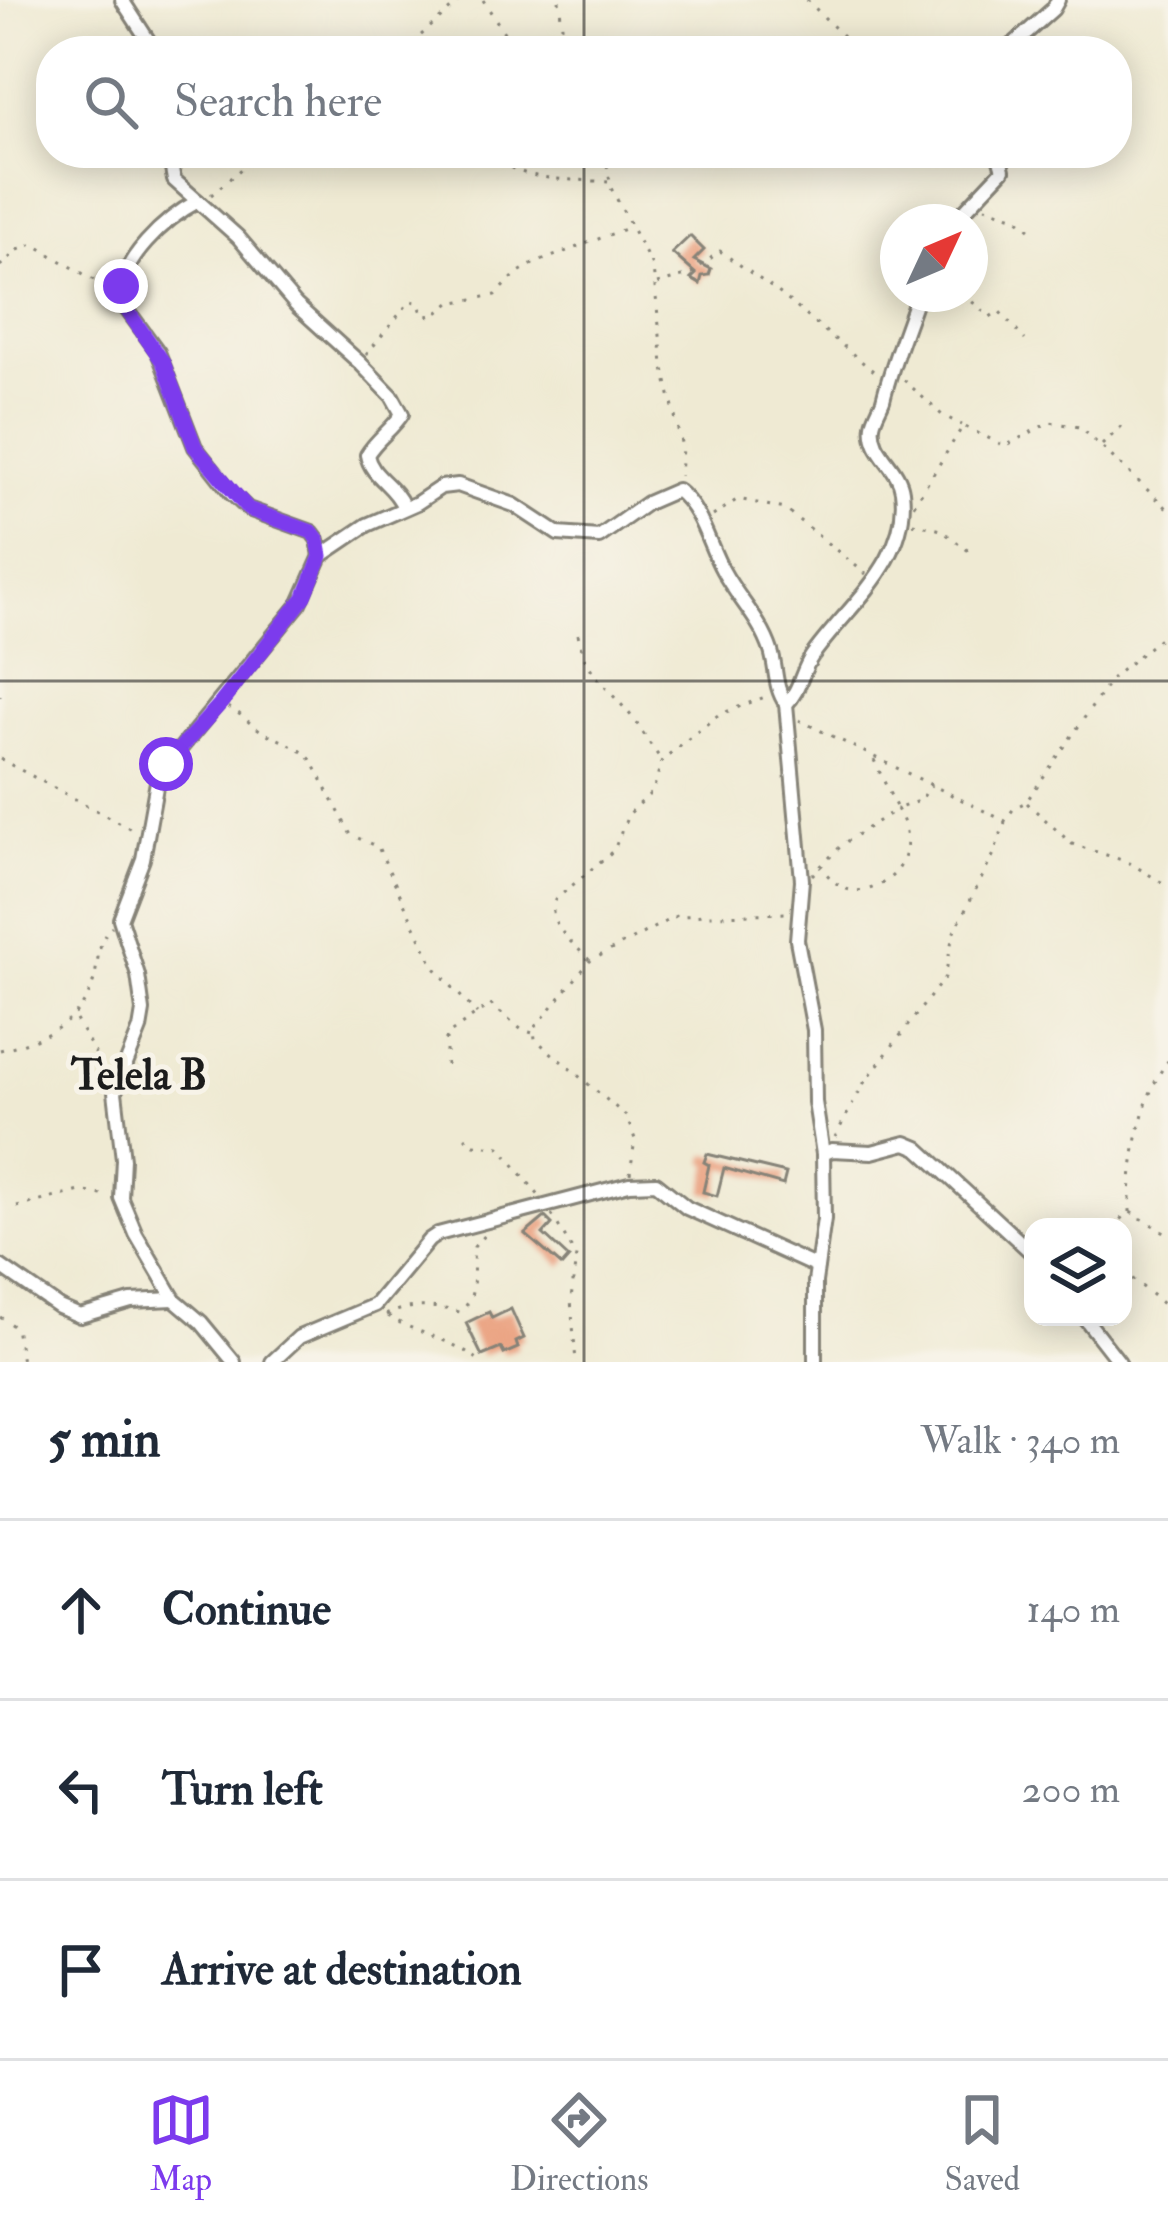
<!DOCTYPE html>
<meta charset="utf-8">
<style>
body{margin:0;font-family:"IM FELL Double Pica",serif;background:#f2f2f3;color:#1f2937}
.controls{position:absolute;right:36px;bottom:36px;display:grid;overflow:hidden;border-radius:24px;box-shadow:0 6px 30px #0003}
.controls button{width:108px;height:108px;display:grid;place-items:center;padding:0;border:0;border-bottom:3px solid #e0e1e3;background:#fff;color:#1f2937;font:60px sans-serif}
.compass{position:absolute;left:880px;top:204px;width:108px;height:108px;border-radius:50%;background:#fff;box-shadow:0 6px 30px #0003;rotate:46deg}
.stop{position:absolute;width:36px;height:36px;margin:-27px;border:9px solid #7c3aed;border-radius:50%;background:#fff}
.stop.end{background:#7c3aed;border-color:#fff;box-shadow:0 3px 12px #0008}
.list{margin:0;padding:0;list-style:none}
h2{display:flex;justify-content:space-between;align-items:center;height:156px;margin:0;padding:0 48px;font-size:51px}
h2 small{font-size:39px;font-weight:400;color:#747a83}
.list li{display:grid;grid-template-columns:78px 1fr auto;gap:36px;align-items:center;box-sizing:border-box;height:180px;padding:0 48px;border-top:3px solid #e0e1e3}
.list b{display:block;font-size:45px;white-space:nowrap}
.list em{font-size:39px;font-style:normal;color:#747a83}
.icon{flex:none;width:66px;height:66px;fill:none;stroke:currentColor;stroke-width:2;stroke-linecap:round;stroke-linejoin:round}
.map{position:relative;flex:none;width:1168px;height:1362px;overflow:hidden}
.search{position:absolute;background:#fff;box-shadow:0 6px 30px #0003;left:36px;right:36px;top:36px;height:132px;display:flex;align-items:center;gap:30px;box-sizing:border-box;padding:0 42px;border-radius:48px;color:#747a83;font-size:45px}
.sheet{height:696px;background:#fff}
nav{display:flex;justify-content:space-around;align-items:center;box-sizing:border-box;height:168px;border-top:3px solid #e0e1e3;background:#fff;font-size:33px;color:#747a83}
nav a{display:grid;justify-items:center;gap:6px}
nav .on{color:#7c3aed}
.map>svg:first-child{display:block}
</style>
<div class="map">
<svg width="1168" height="1362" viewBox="0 0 1168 1362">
<rect width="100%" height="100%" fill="#f7f3e8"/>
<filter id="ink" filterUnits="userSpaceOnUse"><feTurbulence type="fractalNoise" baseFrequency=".00833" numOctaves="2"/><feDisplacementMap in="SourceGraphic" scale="24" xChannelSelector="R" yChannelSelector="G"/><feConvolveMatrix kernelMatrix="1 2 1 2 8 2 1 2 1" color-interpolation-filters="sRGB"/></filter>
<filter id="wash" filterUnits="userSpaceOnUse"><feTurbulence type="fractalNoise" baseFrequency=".004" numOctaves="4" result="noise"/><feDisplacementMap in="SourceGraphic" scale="48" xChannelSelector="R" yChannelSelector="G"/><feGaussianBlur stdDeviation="2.7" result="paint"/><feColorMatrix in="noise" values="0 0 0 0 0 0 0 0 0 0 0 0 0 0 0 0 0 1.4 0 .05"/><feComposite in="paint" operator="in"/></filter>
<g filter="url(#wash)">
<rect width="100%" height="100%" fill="#efead3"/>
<g id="blocks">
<!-- building -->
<g fill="#ea9f7d">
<path d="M 690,236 L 704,250 L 694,260 L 711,269 L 709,275 L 702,276 L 700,284 L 691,279 L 696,274 L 672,253 Z"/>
<path d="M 707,1154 L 786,1173 L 783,1185 L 724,1168 L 717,1196 L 703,1192 L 709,1165 L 704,1162 Z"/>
<path d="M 545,1217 L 552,1224 L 543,1234 L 569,1258 L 562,1266 L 525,1234 Z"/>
<path d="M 511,1309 L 524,1338 L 516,1342 L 518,1348 L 504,1354 L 501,1348 L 482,1356 L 466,1323 L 489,1312 L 492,1318 Z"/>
</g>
</g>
</g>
<g filter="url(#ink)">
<use href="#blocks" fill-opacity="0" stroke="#868378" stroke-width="3"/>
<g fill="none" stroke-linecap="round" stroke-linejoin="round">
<!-- minor casing -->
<g stroke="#868378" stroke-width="18">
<g id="minor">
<path d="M 122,0 L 155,51"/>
<path d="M 1006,51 L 1053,9 L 1058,0"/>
<path d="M 177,153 L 172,169 L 174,180 L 238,237 L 296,305 L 360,363 L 392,396 L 402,414 C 392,430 376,439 367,455 C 371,477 395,485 403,506"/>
<path d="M 198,201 C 166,218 118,261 120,300 L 158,352 L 195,447 L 232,494 L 248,509 L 312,532 L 318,540 L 321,556"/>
<path d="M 954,222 L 1003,170 L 998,153"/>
<path d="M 786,704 C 800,691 801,672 812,656 C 848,605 911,560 902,491 C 899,466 869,452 873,425 C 874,417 880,408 883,400 C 892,363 906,330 918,294"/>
<path d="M 823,1154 L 832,1150 L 872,1152 L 906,1143 L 918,1148 L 1033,1254"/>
<path d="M 0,1266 L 59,1307 L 80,1316 L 131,1301 L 174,1299"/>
<path d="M 1084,1317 L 1119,1362"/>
<path d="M 234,1362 L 201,1322 L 174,1299 L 136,1234 L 121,1198 L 123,1159 L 115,1092 L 140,1029 L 143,1011 L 138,975 L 120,919 L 143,859 L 158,776 L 300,603 L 321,556 L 367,525 L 417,503 L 441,487 L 458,485 L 514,505 L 558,534 L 599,537 L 647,503 L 677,490 C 702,510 708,544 723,571 C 738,599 761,620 771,651 C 777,670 774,687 786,704 L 802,880 L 797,940 L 814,1030 L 815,1102 L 823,1154 L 824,1219 L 815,1282 L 815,1362"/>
<path d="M 272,1362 L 299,1337 L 375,1305 L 429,1240 L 438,1234 L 629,1184 L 656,1183 L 687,1208 L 817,1267"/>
</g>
</g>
<!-- path -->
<g stroke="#868378" stroke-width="3" stroke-dasharray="3 9" stroke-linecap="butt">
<path d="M 483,0 L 516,51"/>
<path d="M 559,0 L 565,51"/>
<path d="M 807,0 L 858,51"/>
<path d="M 403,51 L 461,0"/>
<path d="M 492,153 C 519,184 569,178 608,182"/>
<path d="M 605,153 L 611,188 L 653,268 L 663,364 L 682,447 L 680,476"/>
<path d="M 211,195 L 259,153"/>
<path d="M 985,207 L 1016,217 L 1032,231"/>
<path d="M 0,266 L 18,250 L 33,244 L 109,289"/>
<path d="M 657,284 L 689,275 L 720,251 L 778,292 L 878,375"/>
<path d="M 963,294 L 990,317 L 999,311 L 1025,340"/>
<path d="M 366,355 L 410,301 L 418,302 L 423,315 L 434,316 L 450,303 L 496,295 L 517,273 L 533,264 L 627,228"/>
<path d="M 904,380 L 942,415 L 962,425"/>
<path d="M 1102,445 L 1126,422"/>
<path d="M 914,505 L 963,426 L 1005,446 L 1050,422 L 1080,427 L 1168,509"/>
<path d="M 713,516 L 738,499 L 785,509 L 866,574"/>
<path d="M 913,523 L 941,530 L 970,552"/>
<path d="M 578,634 C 584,673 609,688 632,717 C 643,731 650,746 661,759"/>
<path d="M 0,695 L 0,696"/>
<path d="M 228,707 C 242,714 248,723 260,730 C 278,741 298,744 312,761 L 351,835 L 378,847 L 434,967 L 477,1014"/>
<path d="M 799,720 L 1005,821 L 1014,808 L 1026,802 L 1112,678 L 1168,631"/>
<path d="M 0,759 L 135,831"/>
<path d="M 874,760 L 897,809 L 921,800 L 931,785"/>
<path d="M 1027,803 L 1072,844 L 1128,862 L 1168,886"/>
<path d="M 812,875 L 844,843 L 897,809 C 906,823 909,839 905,855 C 899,880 864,899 842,887 C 834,883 827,874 820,867"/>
<path d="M 589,960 C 574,943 545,924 555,900 L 614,850 L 628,815 L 653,791 L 662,760 L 718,715 L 770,695"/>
<path d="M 76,1020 L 107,1074"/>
<path d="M 0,1050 C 47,1038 87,1022 96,970 C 99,953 99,939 112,926"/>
<path d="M 446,1065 L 446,1036 L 490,1004 L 522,1030 L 533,1033"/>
<path d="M 465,1137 L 474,1145 L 500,1147 L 540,1197"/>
<path d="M 835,1137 L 864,1083 L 945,977 L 953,934 L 994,854 L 1005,822"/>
<path d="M 630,1174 L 635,1139 L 626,1116 L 535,1039 L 534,1029 L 590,961 L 676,916 L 789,913"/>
<path d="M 17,1207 L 80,1191 L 107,1196"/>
<path d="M 1130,1212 C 1129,1166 1140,1097 1168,1061"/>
<path d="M 552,1215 L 576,1256 L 571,1300 L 576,1362"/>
<path d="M 1112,1227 L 1130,1212 L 1168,1234"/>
<path d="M 1123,1271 L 1168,1308"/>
<path d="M 386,1315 C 412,1303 433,1306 460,1312 C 480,1295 471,1271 474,1247 L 485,1234"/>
<path d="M 388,1316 C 418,1335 454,1339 481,1362"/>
<path d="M 0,1317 L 16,1328 L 22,1362"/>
</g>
<!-- minor -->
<use href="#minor" stroke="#fff" stroke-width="12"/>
</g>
</g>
<g fill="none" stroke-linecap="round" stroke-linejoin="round" filter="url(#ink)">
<!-- route -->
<path stroke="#7c3aed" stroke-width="15" d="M 121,286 L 120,300 L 163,362 L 195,447 L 248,509 L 312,532 L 318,540 L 321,556 L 305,596 L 221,703 L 166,764"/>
</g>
<!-- grid -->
<path fill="none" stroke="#1c1c1c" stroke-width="3" stroke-opacity="0.55" d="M 584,0 L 584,51M 584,153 L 584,1362M 0,681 L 1168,681"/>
<g text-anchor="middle" stroke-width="10" stroke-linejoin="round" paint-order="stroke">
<!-- quarter labels -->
<g font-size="42" font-weight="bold" fill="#1c1c1c" stroke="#f7f3e8">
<text x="139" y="1089">Telela B</text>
</g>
</g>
</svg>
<div class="controls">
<button><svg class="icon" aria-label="layers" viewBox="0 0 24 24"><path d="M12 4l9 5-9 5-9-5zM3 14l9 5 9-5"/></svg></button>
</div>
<svg class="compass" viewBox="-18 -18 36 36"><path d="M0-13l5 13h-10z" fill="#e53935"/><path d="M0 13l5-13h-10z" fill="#747a83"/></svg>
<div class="stop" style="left:166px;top:764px"></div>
<div class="stop end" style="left:121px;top:286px"></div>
<div class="search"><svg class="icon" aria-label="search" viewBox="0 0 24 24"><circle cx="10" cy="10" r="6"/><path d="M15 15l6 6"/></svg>Search here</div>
</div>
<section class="sheet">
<h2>5 min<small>Walk · 340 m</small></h2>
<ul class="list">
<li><svg class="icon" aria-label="ahead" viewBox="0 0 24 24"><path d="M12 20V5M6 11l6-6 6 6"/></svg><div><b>Continue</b></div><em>140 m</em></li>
<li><svg class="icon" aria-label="left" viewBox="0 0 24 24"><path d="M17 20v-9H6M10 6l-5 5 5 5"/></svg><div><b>Turn left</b></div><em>200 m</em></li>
<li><svg class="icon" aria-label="arrive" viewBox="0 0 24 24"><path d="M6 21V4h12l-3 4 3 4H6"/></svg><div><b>Arrive at destination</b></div></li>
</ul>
</section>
<nav>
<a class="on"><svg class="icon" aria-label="map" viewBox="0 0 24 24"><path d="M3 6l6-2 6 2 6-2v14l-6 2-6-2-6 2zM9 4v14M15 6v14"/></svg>Map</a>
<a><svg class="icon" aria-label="directions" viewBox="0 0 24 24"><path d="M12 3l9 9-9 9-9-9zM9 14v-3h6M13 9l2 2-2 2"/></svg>Directions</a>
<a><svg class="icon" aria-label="saved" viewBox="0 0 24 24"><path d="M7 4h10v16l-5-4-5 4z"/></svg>Saved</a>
</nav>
